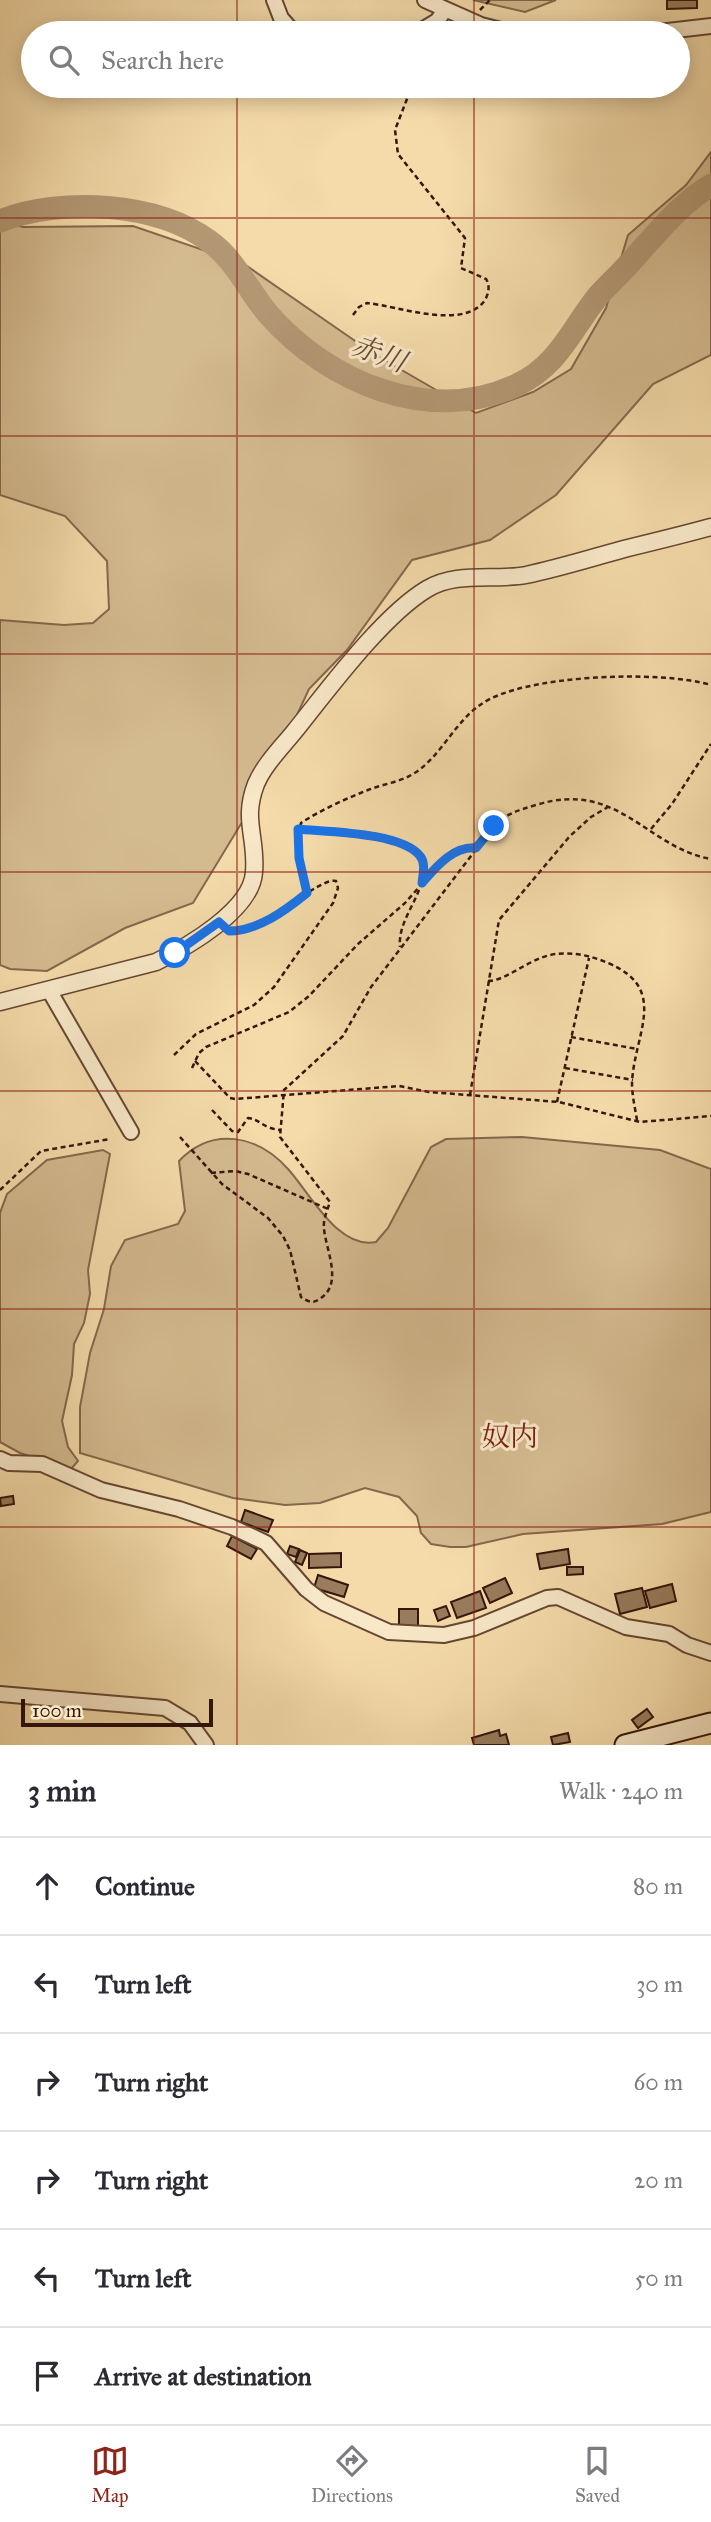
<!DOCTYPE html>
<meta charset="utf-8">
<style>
body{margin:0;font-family:"IM FELL Great Primer","Noto Serif JP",serif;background:#f7f7f7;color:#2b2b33}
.scale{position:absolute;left:21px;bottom:18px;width:192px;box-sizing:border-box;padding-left:7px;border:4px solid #35160a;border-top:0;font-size:19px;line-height:24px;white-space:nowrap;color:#35160a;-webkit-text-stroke:5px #f8e8c8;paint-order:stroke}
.stop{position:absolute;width:21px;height:21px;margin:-16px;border:5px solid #1a73e8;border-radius:50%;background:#fff}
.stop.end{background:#1a73e8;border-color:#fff;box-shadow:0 2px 7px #0008}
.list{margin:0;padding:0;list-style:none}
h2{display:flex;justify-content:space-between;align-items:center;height:91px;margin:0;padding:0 28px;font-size:30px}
h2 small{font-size:23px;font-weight:400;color:#7c7c81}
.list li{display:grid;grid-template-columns:46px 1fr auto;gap:21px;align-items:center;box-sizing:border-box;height:98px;padding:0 28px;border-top:2px solid #e1e1e2}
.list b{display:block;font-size:26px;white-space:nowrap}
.list em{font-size:23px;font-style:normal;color:#7c7c81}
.icon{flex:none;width:38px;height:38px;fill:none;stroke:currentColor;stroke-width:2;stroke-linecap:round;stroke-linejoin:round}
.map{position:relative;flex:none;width:711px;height:1745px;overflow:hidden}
.search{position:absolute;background:#fff;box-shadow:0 4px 18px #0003;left:21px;right:21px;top:21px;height:77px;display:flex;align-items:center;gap:18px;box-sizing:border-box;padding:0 24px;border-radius:38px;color:#7c7c81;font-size:26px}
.sheet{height:679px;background:#fff}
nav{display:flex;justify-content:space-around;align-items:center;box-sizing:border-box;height:98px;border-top:2px solid #e1e1e2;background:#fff;font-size:19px;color:#7c7c81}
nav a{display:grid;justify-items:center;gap:4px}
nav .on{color:#8f2418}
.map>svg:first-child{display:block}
</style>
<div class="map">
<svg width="711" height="1745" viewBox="0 0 711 1745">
<rect width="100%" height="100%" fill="#f5dbaa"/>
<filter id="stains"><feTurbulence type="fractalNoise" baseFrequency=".00286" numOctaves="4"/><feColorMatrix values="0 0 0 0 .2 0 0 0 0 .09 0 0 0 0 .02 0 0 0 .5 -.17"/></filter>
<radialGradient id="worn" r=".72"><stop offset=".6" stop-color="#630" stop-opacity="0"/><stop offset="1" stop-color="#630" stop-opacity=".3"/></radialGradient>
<!-- green -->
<g fill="#d4ba8f" stroke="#84684c" stroke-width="2">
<path d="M 473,0 L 556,0 L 525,12 Z"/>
<path d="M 711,152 L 711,355 L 653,384 L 556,495 L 490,540 L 412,560 L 347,650 L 309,689 L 264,786 L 193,903 L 125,928 L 47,971 L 10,969 L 0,965 L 0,620 L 64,625 L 93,623 L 109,609 L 107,561 L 65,516 L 0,495 L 0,221 L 23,227 L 133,226 L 244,264 L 374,354 L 476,413 L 533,392 L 571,369 L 606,308 L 628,235 L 686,185 Z"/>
<path d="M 522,1137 L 660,1150 L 711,1169 L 711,1512 L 662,1524 L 523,1534 L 466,1547 L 450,1547 L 431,1544 L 421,1533 L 417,1516 L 399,1497 L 365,1488 L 320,1503 L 285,1505 L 233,1498 L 80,1453 L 80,1407 L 90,1353 L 104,1309 L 111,1266 L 125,1240 L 178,1224 L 185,1211 L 179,1161 C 212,1126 258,1135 288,1169 C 310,1193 338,1250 376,1242 L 388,1228 L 431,1147 L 446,1139 Z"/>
<path d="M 103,1150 L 110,1154 L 88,1270 L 90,1294 L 84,1323 L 74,1344 L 72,1375 L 62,1421 L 68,1447 L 78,1461 L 71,1469 L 20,1453 L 0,1442 L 0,1213 L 7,1194 L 47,1160 Z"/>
</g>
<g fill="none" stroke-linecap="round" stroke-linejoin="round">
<!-- river -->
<path stroke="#b49874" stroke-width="23" d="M 0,221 C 61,197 156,202 209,241 C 235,259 249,292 269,315 C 328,382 430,426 517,385 C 558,366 571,330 598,296 C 607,286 618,276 627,266 C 654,237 677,206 711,185"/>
</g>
<!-- building -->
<g fill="#997c5d" stroke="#35160a" stroke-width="2">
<path d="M 667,0 L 697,0 L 697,8 L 667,9 Z"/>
<path d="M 13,1496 L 14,1504 L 1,1506 L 0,1498 Z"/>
<path d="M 245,1510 L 273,1520 L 268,1532 L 241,1522 Z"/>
<path d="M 232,1536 L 257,1549 L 251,1559 L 227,1546 Z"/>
<path d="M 290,1546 L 299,1549 L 296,1557 L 287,1554 Z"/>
<path d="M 568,1549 L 570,1564 L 540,1569 L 537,1554 Z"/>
<path d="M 300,1550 L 307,1553 L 302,1565 L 295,1562 Z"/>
<path d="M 341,1553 L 341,1567 L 309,1568 L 309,1554 Z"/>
<path d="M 567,1567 L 583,1567 L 583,1574 L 567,1575 Z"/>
<path d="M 318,1575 L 348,1585 L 344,1597 L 314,1588 Z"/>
<path d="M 505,1578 L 512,1593 L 490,1603 L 483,1588 Z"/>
<path d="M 672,1584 L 676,1601 L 650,1608 L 645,1591 Z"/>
<path d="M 642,1588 L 647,1607 L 620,1614 L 615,1594 Z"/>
<path d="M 480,1591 L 486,1608 L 457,1618 L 451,1602 Z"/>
<path d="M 446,1606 L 450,1616 L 438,1621 L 434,1610 Z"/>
<rect x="399" y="1609" width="19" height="20"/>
<path d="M 647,1709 L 653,1717 L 638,1728 L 632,1720 Z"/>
<path d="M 499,1730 L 500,1736 L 506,1734 L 509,1745 L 474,1745 L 472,1738 Z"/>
<path d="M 568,1733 L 570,1742 L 553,1745 L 551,1737 Z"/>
</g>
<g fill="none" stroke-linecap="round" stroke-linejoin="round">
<!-- minor casing -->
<g stroke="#654732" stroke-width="18">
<g id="minor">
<path d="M 274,0 L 281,18 L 294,33"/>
<path d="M 425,0 L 481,25 L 513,33"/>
<path d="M 417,33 L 437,21 L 445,10"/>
<path d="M 650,33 L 711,26"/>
<path d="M 49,990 L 131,1132"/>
<path d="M 0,1459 L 9,1463 L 42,1464 L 101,1490 L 179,1509 L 232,1527 L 266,1543 L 306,1589 L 324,1603 L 389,1632 L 444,1635 L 474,1628 L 547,1598 L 558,1597 L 626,1627 L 669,1634 L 687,1645 L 711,1653"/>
<path d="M 0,1694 L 165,1708 L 190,1723 L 206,1745"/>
</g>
</g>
<!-- tertiary casing -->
<g stroke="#654732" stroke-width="19">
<path id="tertiary" d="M 0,1002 L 156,962 C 187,947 252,910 254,872 C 257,837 242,820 256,784 C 264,765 281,748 294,732 C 327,691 382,616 427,589 C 457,571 493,581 526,575 C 559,568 591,558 624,549 C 653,542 682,535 711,527"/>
</g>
<!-- secondary casing -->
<g stroke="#35160a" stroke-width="23">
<path id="secondary" d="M 625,1745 L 711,1723"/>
</g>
<!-- path -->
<g stroke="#35160a" stroke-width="2.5" stroke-dasharray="5 3.5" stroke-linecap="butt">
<path d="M 480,10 L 490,0"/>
<path d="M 446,33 L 454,28"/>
<path d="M 353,315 L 359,307 L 367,303 C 398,306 464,331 485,300 C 489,293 490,285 486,279 L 461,268 L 465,238 L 398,154 L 395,130 L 412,86"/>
<path d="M 298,829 L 387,839 L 420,856 C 433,890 397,914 400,947"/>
<path d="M 651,829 L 672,804 L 711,744"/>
<path d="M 307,893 L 297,841 L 301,823 C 321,810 345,799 368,790 C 383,784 400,782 413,774 C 440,758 454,723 480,705 C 522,674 662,670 711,685"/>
<path d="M 488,981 C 507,981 530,957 556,954 C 574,952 592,956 608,963 C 670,989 634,1034 632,1083 C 632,1095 635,1108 637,1120"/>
<path d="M 571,1037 L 637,1049"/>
<path d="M 174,1055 L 196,1034 L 254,1005 L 274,987 L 333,903 L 338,888 L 336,881 C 321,876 264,930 232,931"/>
<path d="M 195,1061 L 230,1098 L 235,1099 L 399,1086 L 429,1092 L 559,1102 L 640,1122 L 711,1116"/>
<path d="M 192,1068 L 199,1053 L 206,1047 L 289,1012 L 309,996 L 358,944 L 405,903 L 444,859 L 460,851 L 475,848"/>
<path d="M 565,1068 L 633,1080"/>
<path d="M 470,1095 L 499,920 L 570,836 L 591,817 L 608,807"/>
<path d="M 557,1102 L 589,958"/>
<path d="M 212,1110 L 232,1131 L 238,1132 L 248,1118 C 260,1119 262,1128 280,1130"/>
<path d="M 180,1137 L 222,1184 L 268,1218 L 283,1236 L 290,1250 L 301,1297 C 308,1302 314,1304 321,1298 C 343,1283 326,1250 324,1229 C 323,1219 327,1211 330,1202 L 280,1137 L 284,1090 L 343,1036 L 371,987 L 494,826 C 507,813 519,810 536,805 C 618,779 647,848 711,859"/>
<path d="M 211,1173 L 235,1171 L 248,1174 L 328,1209"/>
<path d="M 0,1190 L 41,1151 L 110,1139"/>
</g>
<!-- minor -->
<use href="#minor" stroke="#f8e8c8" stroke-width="14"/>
<!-- tertiary -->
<use href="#tertiary" stroke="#f8e8c8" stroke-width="16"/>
<!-- secondary -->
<use href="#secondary" stroke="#f8e8c8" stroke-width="19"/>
</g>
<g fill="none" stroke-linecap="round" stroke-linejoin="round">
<!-- route -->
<path stroke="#1a73e8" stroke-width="9" d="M 175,953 L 219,922 L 229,931 C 258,931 286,910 307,893 L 299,858 L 298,829 C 327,832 401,832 420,856 C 426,863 423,874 422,883 C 436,867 453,846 476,848 L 494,826"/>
</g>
<!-- grid -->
<path fill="none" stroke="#8f2418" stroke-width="2" stroke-opacity="0.55" d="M 237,0 L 237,33M 474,0 L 474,33M 237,86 L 237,1745M 474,86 L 474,1745M 0,218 L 711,218M 0,436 L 711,436M 0,654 L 711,654M 0,872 L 711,872M 0,1091 L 711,1091M 0,1309 L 711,1309M 0,1527 L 711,1527"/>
<g text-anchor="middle" stroke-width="6" stroke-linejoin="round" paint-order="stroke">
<!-- water labels -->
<g font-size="28" font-style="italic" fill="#684a34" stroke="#f8e8c8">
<text transform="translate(379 353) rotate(20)" y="10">赤川</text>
</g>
<!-- neighbourhood labels -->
<g font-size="28" fill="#7a1f14" stroke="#f8e8c8">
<text x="510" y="1446">奴内</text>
</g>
</g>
<rect width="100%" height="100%" filter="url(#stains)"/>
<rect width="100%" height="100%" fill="url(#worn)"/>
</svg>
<div class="scale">100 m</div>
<div class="stop" style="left:175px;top:953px"></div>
<div class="stop end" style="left:494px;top:826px"></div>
<div class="search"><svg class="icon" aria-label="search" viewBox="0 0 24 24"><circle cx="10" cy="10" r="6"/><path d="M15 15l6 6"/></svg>Search here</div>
</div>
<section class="sheet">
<h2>3 min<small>Walk · 240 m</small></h2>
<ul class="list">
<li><svg class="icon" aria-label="ahead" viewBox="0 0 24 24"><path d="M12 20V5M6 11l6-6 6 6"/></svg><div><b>Continue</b></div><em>80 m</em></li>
<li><svg class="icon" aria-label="left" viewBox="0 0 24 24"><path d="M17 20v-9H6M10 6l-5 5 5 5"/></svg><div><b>Turn left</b></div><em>30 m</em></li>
<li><svg class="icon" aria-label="right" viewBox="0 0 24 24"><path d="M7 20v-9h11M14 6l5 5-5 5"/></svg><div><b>Turn right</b></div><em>60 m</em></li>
<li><svg class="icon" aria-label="right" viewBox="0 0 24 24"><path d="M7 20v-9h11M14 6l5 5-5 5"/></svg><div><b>Turn right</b></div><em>20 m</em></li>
<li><svg class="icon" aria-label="left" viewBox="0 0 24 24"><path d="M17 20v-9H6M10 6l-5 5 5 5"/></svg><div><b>Turn left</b></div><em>50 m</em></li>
<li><svg class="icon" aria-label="arrive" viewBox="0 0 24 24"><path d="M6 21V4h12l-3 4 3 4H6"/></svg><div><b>Arrive at destination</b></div></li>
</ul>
</section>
<nav>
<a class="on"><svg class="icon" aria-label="map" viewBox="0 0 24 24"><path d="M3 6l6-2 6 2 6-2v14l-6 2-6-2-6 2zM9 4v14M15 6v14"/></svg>Map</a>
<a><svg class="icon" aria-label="directions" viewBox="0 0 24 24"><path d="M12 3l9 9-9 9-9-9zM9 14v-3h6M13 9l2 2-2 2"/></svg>Directions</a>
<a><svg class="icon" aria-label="saved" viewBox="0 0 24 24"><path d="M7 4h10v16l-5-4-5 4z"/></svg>Saved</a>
</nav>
